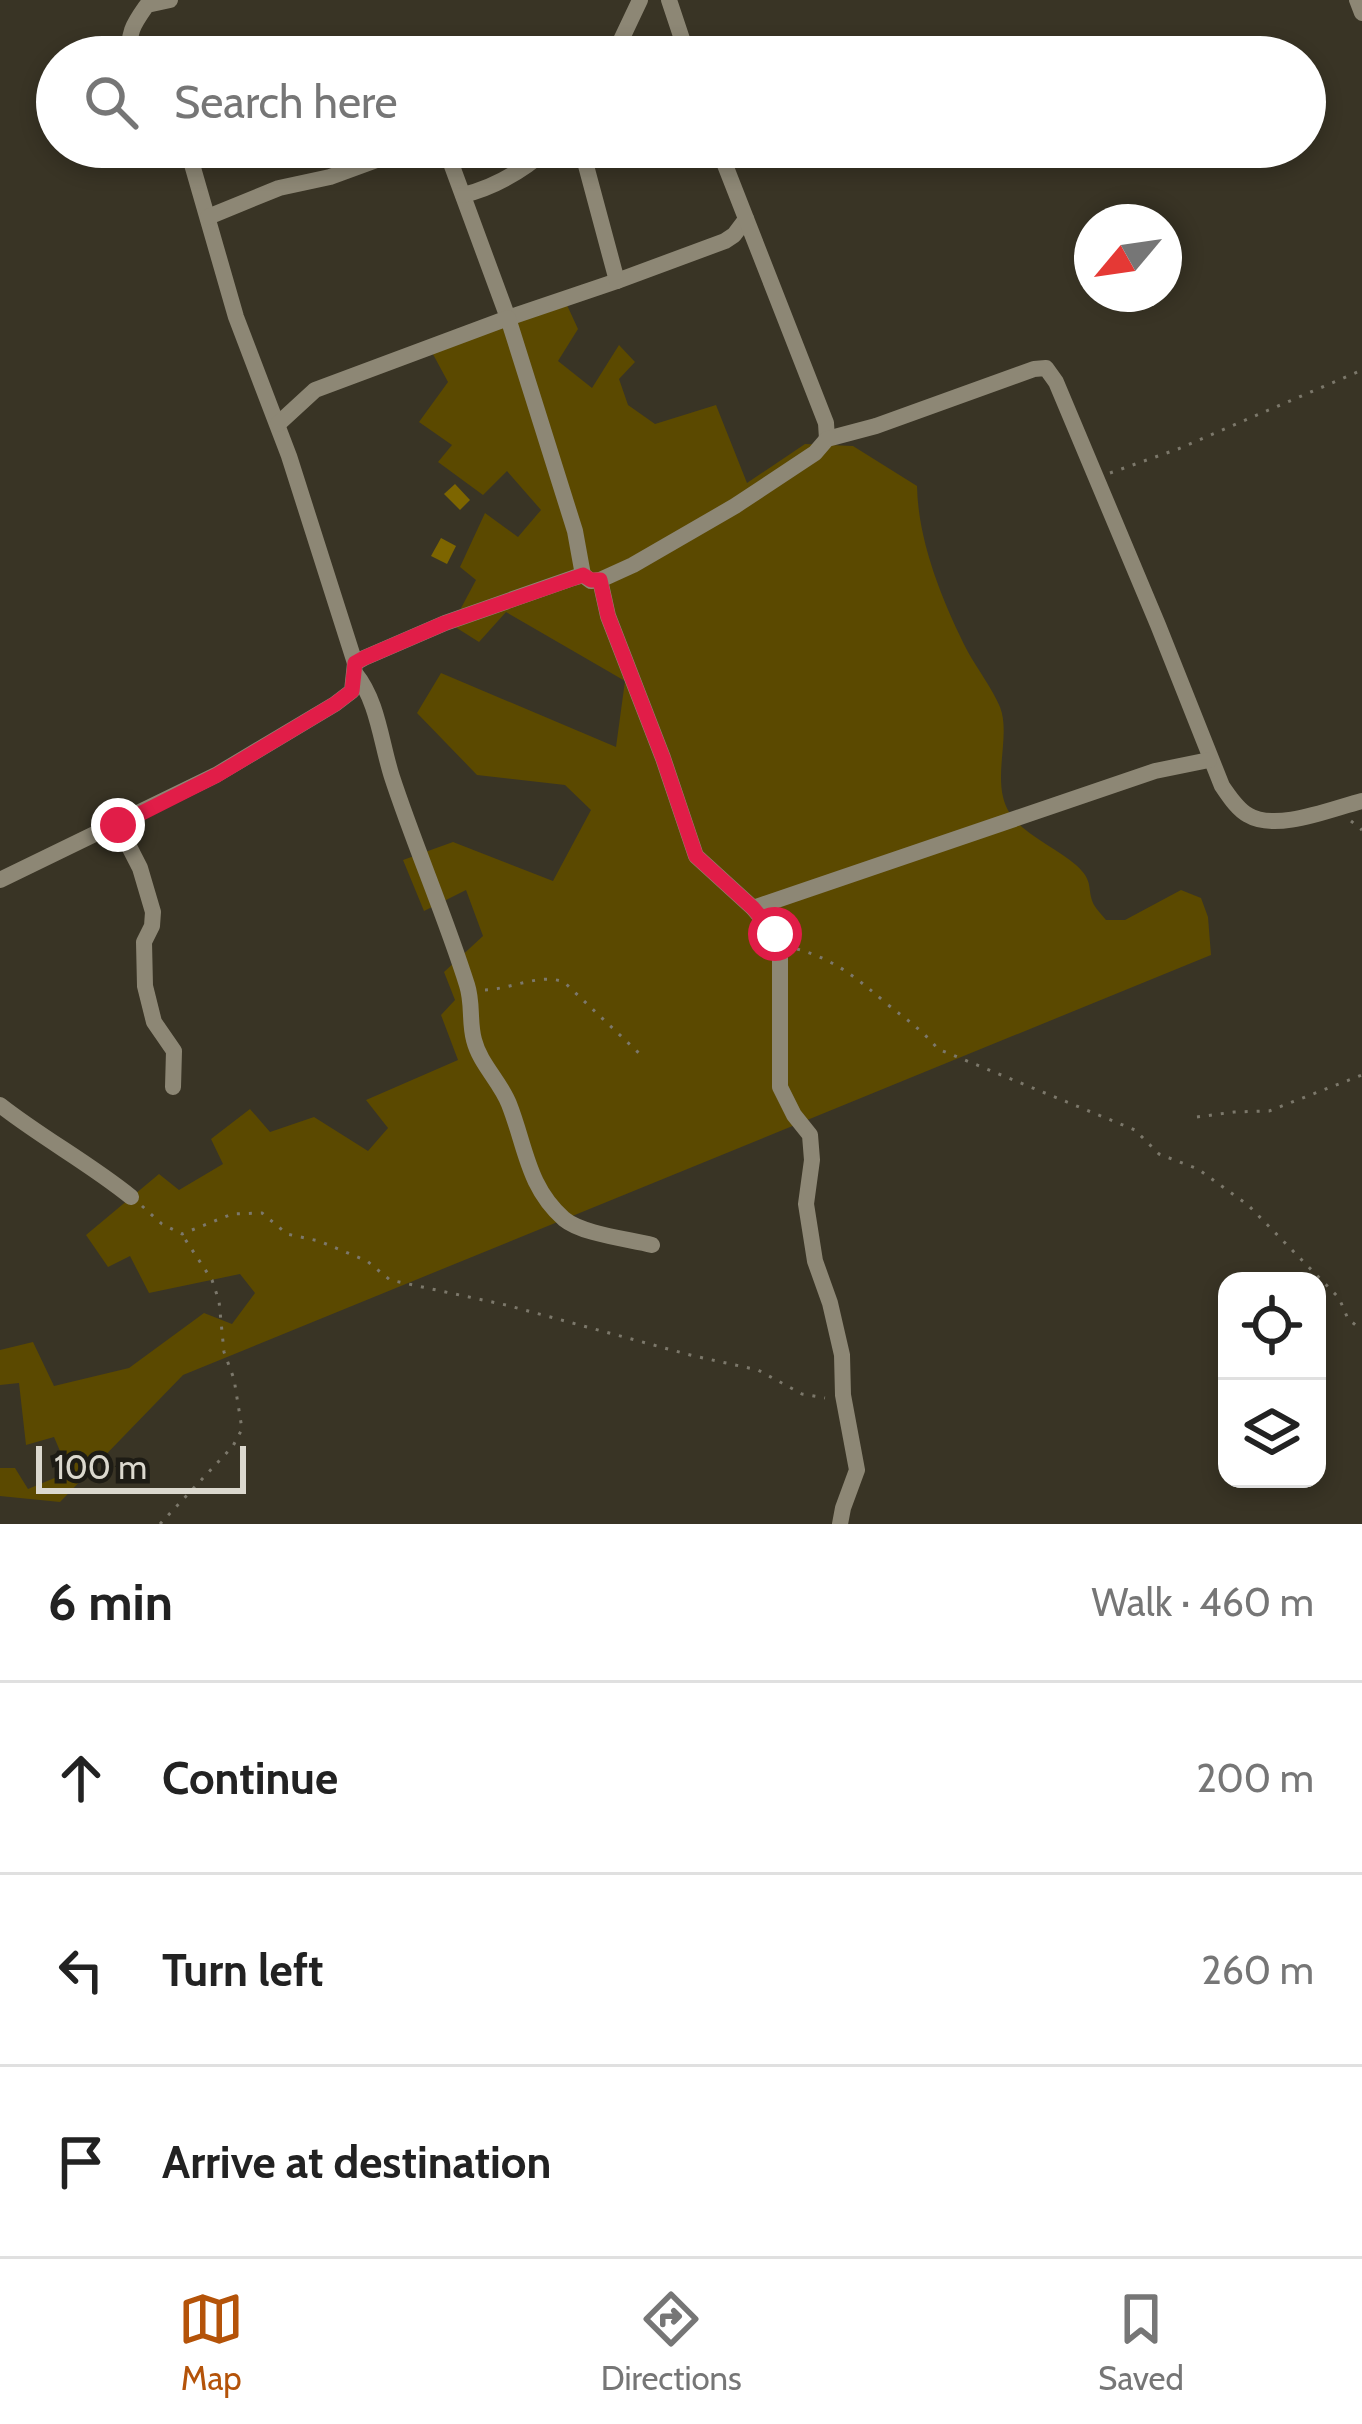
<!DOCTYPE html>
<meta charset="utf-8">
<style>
body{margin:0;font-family:Cabin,sans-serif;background:#f2f2f2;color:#222}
.controls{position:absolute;right:36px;bottom:36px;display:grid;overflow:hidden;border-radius:24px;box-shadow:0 6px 18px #0003}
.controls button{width:108px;height:108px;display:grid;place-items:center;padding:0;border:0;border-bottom:3px solid #e0e0e0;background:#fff;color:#222;font:60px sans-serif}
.compass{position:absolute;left:1074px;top:204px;width:108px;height:108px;border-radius:50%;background:#fff;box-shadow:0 6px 18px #0003;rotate:241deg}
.scale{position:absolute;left:36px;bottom:30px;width:210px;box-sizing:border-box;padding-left:12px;border:6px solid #dbd8ce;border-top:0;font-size:33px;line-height:42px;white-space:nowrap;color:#dbd8ce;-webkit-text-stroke:9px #1e1c15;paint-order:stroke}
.stop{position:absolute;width:36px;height:36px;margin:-27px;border:9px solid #e11d48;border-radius:50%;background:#fff}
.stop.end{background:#e11d48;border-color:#fff;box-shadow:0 3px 12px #0008}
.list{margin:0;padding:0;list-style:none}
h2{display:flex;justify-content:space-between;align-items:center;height:156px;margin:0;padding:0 48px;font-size:51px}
h2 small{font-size:39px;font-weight:400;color:#767676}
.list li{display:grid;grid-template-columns:78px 1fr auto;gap:36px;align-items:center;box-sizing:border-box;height:192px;padding:0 48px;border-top:3px solid #e0e0e0}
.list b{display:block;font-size:45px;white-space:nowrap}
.list em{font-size:39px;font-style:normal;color:#767676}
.icon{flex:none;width:66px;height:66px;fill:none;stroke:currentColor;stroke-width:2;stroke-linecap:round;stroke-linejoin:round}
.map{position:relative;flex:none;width:1362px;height:1524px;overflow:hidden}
.search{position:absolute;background:#fff;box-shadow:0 6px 18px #0003;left:36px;right:36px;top:36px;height:132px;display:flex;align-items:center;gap:30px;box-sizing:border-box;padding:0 42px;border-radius:66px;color:#767676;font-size:45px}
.sheet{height:732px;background:#fff}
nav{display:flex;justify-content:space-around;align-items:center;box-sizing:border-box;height:168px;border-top:3px solid #e0e0e0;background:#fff;font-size:33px;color:#767676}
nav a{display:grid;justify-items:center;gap:6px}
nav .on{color:#b45309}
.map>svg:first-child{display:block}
</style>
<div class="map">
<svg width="1362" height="1524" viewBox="0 0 1362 1524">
<rect width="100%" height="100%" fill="#393425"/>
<!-- green -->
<path fill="#5b4900" d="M 561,292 L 578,329 L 558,361 L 592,388 L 619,345 L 635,362 L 619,379 L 628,405 L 655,424 L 716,405 L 747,483 L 805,444 L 853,446 L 917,486 C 918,542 943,603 968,652 C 978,670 992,688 1000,707 C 1012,737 989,784 1011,815 C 1024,834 1058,849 1076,865 C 1095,882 1086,888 1094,905 C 1097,910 1102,915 1106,920 L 1125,920 L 1181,890 L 1201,898 L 1208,917 L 1211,955 L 183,1375 L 60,1502 L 0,1496 L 0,1468 L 15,1468 L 28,1489 L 69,1472 L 54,1437 L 26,1445 L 19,1383 L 0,1385 L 0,1350 L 33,1342 L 54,1386 L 129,1368 L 204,1313 L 232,1324 L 255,1293 L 240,1274 L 149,1293 L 130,1256 L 108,1267 L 86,1235 L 159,1174 L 179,1190 L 223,1164 L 211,1139 L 250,1109 L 270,1132 L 314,1117 L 368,1151 L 388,1128 L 366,1100 L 458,1060 L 441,1015 L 455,1000 L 444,972 L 483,936 L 466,890 L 424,911 L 403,860 L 453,842 L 553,881 L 591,810 L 565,785 L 477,775 L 417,713 L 441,673 L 616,747 L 625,681 L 506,612 L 479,642 L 452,625 L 476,580 L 460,567 L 485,513 L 518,537 L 541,510 L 507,471 L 483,495 L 438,462 L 452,445 L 419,422 L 448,382 L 428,345 Z"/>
<!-- building -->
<g fill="#7d6500">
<path d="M 455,484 L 470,500 L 460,510 L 444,494 Z"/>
<path d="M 441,538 L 456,546 L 447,564 L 431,556 Z"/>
</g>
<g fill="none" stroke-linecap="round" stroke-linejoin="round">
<!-- path -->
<g stroke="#7c786b" stroke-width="3" stroke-dasharray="3 9" stroke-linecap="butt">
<path d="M 1110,473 L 1178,449 L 1362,370"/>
<path d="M 1351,821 L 1362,830"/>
<path d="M 797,949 C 836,960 858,979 887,1004 C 907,1020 921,1029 938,1049 L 1135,1130 L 1159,1154 L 1198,1169 L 1248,1205 L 1339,1298 L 1348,1319 L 1362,1330"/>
<path d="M 485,990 C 511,989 540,973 564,982 L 643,1057"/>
<path d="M 1197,1117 L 1234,1112 L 1269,1111 L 1362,1075"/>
<path d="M 142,1206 L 162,1224 L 182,1234 L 232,1214 L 262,1213 L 287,1234 L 319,1241 L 367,1261 L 390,1280 L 506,1305 L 694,1356 L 758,1370 L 802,1394 L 825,1398"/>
<path d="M 160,1524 L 233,1446 L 242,1429 L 234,1379 L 224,1352 L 219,1301 L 212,1280 L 183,1236"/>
</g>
<!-- street -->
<g stroke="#8d8775" stroke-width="16">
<path d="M 669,0 L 688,57"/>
<path d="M 1357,0 L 1362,13"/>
<path d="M 132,57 C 125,35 135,22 147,5 L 170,0"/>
<path d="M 613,57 L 640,0"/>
<path d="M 187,147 L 236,317 L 289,456 L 355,663"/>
<path d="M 445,147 L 508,318 L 617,281"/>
<path d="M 581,147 L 617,281 L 725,241 L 734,235 L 746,219"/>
<path d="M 718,147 L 826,423 L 827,439"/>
<path d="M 463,195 C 497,187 524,170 550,147"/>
<path d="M 208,217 L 279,188 L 330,177 L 412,147"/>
<path d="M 278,424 L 315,390 L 508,318 L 575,531 L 583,575"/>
<path d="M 600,580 L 608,616 L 663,758 L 696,856 L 753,908 L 775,934 L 780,950 L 780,1087 L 794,1115 L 810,1135 L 812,1160 L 806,1204 L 815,1261 L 830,1303 L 842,1355 L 843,1395 L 857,1470 L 843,1508 L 840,1524"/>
<path d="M 355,673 C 378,701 381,743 392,777 C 415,847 445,915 467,985 C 473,1003 469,1022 474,1040 C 480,1064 500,1081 509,1104 C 526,1147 527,1186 564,1219 C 582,1234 628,1239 652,1245"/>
<path d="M 118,825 L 140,868 L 153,912 L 152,926 L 144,942 L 145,986 L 154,1022 L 174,1051 L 173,1087"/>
<path d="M 0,880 L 216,775 L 335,704 L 352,691 L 355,663 L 364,658 L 445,623 L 573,578 L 583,575 L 591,581 L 600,580 L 633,565 L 735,506 L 815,453 L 827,439 L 876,426 L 1034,369 L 1046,368 L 1056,382 L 1158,625 L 1222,786 C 1229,796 1237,809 1248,815 C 1276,832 1331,809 1362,801"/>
<path d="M 753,908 L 1155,771 L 1209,760"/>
<path d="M 0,1105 C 42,1138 89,1163 131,1197"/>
</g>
</g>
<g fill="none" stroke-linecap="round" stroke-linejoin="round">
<!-- route -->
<path stroke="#e11d48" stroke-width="15" d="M 118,825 L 217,775 L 335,704 L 352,691 L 355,663 L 364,658 L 445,623 L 583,575 L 591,580 L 600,580 L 608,616 L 663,758 L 696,856 L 753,908 L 775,934"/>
</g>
</svg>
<div class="controls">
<button><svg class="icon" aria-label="locate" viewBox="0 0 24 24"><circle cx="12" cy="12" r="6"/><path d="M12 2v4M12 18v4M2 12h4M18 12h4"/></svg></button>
<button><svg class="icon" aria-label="layers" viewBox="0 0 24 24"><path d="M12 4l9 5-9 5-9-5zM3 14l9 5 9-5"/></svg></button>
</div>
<svg class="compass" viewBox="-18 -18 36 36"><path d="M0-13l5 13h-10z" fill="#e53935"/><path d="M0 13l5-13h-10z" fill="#767676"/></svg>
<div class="scale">100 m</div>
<div class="stop" style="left:775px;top:934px"></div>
<div class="stop end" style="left:118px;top:825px"></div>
<div class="search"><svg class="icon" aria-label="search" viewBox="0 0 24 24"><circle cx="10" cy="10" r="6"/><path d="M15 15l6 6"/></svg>Search here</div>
</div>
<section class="sheet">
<h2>6 min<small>Walk · 460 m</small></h2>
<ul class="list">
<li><svg class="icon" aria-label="ahead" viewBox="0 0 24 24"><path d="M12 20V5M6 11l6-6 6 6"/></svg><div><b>Continue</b></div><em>200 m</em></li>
<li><svg class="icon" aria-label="left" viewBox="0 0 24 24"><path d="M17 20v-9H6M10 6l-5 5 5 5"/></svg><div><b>Turn left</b></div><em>260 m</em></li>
<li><svg class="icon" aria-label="arrive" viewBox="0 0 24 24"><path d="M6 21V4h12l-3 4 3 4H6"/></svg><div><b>Arrive at destination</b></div></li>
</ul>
</section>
<nav>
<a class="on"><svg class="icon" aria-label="map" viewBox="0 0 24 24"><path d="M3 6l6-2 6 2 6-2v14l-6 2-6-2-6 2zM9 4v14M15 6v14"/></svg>Map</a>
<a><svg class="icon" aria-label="directions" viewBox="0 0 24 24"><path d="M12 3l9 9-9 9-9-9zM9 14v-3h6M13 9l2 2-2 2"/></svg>Directions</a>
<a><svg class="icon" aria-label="saved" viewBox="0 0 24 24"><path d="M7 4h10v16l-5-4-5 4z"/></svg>Saved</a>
</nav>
